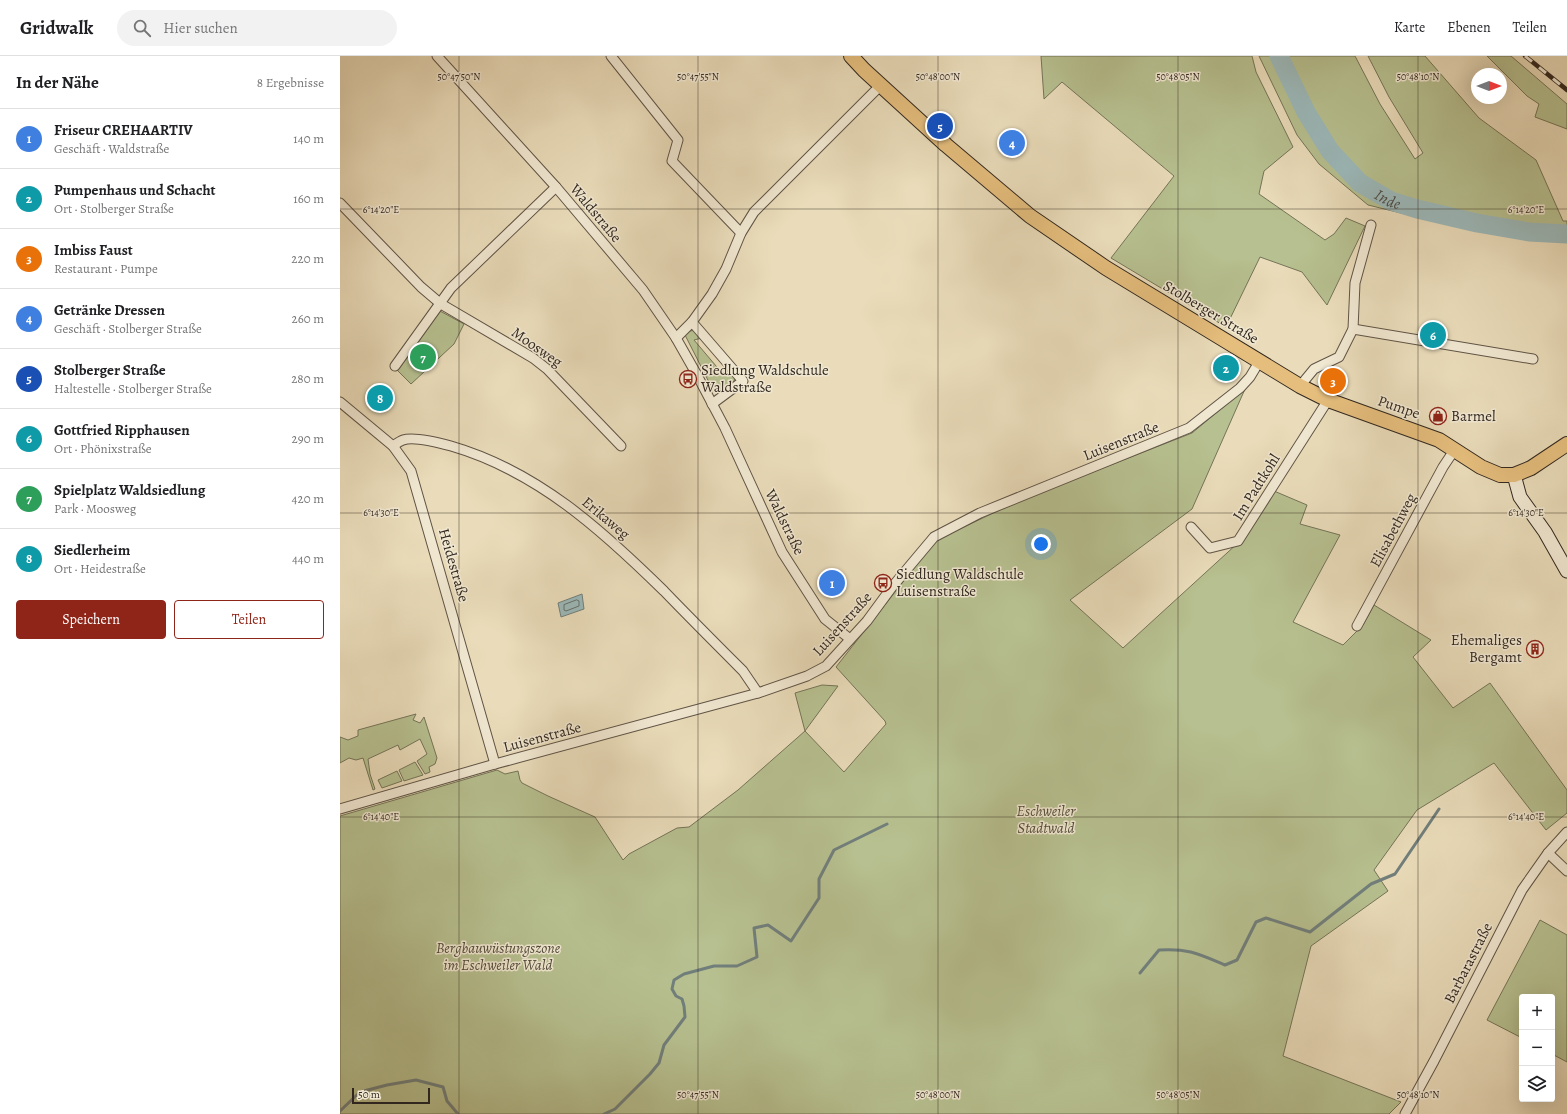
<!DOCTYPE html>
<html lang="de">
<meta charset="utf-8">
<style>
body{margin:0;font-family:Alegreya,serif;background:#f2f2f2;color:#202124}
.controls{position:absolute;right:12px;bottom:12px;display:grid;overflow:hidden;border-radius:4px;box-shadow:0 4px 16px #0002}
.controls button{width:36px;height:36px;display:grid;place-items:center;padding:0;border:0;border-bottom:1px solid #e0e0e0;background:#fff;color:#202124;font:20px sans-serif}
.compass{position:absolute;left:1131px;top:12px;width:36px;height:36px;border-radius:50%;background:#fff;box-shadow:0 4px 16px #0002;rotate:90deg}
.scale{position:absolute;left:12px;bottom:10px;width:78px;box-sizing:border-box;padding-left:4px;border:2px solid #31271f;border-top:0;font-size:11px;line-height:14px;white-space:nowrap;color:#31271f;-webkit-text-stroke:3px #f1e8d2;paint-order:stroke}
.you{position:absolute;left:701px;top:488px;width:14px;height:14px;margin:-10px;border:3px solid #fff;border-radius:50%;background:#1a73e8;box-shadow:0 0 0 6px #1a73e833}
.badge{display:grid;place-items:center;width:26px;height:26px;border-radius:50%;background:#8f2418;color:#fff;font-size:13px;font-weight:700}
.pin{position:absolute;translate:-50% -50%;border:2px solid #fff;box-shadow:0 1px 4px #0006}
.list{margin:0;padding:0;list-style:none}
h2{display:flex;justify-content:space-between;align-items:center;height:52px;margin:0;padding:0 16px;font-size:17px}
h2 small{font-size:13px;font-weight:400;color:#757577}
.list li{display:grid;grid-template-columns:26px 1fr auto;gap:12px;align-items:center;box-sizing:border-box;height:60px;padding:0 16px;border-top:1px solid #e0e0e0}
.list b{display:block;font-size:15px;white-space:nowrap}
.list p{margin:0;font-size:13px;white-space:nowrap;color:#757577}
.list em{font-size:13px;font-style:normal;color:#757577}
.actions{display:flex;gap:8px;padding:12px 16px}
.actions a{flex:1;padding:9px 0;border:1px solid #8f2418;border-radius:4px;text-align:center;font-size:14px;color:#8f2418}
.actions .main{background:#8f2418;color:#fff}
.icon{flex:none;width:22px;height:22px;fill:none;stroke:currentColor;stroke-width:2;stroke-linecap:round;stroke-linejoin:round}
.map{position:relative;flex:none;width:1227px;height:1058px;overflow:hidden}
header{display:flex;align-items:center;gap:24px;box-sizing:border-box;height:56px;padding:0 20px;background:#fff;border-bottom:1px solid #e0e0e0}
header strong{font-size:19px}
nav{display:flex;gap:22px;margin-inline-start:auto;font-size:14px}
.search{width:280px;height:36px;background:#f2f2f2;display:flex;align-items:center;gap:10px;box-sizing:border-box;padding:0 14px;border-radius:22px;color:#757577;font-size:15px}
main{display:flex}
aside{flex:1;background:#fff}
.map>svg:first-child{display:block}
</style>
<header>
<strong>Gridwalk</strong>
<div class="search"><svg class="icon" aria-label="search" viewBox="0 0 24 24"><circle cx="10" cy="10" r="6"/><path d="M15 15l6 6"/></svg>Hier suchen</div>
<nav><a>Karte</a><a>Ebenen</a><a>Teilen</a></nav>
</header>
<main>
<aside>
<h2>In der Nähe<small>8 Ergebnisse</small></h2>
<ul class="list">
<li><span class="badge" style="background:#3f7fe0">1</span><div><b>Friseur CREHAARTIV</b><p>Geschäft · Waldstraße</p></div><em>140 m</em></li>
<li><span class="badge" style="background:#0f9aa8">2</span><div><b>Pumpenhaus und Schacht</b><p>Ort · Stolberger Straße</p></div><em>160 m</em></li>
<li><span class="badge" style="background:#e8710a">3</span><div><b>Imbiss Faust</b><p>Restaurant · Pumpe</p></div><em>220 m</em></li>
<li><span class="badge" style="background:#3f7fe0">4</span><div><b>Getränke Dressen</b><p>Geschäft · Stolberger Straße</p></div><em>260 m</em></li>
<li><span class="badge" style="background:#1a4fb4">5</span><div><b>Stolberger Straße</b><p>Haltestelle · Stolberger Straße</p></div><em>280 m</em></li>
<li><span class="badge" style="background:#0f9aa8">6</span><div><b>Gottfried Ripphausen</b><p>Ort · Phönixstraße</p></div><em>290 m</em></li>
<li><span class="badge" style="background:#2e9e5b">7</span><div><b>Spielplatz Waldsiedlung</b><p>Park · Moosweg</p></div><em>420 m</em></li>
<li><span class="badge" style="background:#0f9aa8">8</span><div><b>Siedlerheim</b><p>Ort · Heidestraße</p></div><em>440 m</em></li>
</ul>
<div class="actions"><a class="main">Speichern</a><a>Teilen</a></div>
</aside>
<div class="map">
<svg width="1227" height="1058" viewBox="0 0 1227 1058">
<rect width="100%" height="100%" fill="#eadcba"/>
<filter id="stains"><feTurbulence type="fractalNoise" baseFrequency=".005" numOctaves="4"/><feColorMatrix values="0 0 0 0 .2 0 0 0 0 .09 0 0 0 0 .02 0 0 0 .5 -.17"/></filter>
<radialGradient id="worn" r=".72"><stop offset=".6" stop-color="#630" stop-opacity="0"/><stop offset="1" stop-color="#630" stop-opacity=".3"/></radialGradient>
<!-- green -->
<g fill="#b7c090" stroke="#747458">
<path d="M 701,0 L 912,0 L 916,16 L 953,91 L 924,115 L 919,138 L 985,184 L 994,178 L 1006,162 L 1025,170 L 987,249 L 962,216 L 920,201 L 886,271 L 771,202 L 834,120 L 722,26 L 704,43 Z"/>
<path d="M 919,0 L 1015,0 L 1040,48 L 1075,103 L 1083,97 L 1049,41 L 1028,0 L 1085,0 L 1139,62 L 1196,104 L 1223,165 L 1227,165 L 1227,183 L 1188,182 L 1135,175 L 1028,149 L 979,108 L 957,79 Z"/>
<path d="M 1147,0 L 1171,0 L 1227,48 L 1227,73 L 1195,61 L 1199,48 L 1187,40 Z"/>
<path d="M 100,255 L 124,268 L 114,288 L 71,328 L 57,314 Z"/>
<path d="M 355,274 L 362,282 L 354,284 L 382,317 L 391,314 L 396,319 L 393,328 L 374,336 L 345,279 L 350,275 Z"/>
<path d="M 905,333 L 852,453 L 730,544 L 783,592 L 899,486 L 934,435 L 967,449 L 960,468 L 1000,479 L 953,566 L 1003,589 L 1023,569 L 1034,549 L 1091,584 L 1073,601 L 1113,652 L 1150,627 L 1227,734 L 1227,757 L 1206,774 L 1154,707 L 1077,754 L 1034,814 L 1048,835 L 971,890 L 943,1000 L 1061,1046 L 1049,1058 L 0,1058 L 0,760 L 157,714 L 165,718 L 178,715 L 180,724 L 182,727 L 208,740 L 255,761 L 283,804 L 289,798 L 337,772 L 349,771 L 398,734 L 465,675 L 504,716 L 546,668 L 545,665 L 496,611 L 596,484 L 679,445 L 852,377 Z"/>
<path d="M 482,629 L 498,630 L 465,675 L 455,637 Z"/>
<path d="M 76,658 L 73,664 L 80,667 L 84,661 L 97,702 L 95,708 L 89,711 L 90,716 L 85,718 L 77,705 L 87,698 L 80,683 L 60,694 L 58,689 L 28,703 L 30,718 L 35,733 L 33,734 L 23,702 L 16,704 L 9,702 L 0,707 L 0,681 L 8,684 L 18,680 L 18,674 Z"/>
<path d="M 75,706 L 83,719 L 64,725 L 59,714 Z"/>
<path d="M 57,715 L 62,725 L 42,732 L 38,724 Z"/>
<path d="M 1200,864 L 1227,879 L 1227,1006 L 1212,998 L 1212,941 L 1182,941 L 1182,982 L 1147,964 Z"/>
</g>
<!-- water -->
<path fill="#9cb9ba" stroke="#717f7c" d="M 242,538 L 244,553 L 221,561 L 218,547 Z"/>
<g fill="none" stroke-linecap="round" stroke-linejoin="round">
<!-- shore -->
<path stroke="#66706c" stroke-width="1" d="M 237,544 L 239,545 L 239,550 L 226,555 L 224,554 L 224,549 Z"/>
<!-- stream -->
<g stroke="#717f7c" stroke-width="3">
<path d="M 800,917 L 819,894 C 848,892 859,898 885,909 L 897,904 L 916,866 L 926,862 L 970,876 L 1031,828 L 1055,818 L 1099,753"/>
<path d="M 0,1055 L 20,1036 L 47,1029 L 76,1024 L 103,1031 L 107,1045 L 118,1058"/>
<path d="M 264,1058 L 275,1053 L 310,1018 L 319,1007 L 324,989 L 345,961 L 344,950 L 342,943 L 336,940 L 332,933 L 334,924 L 344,918 L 374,910 L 397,910 L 417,901 L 414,872 L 428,869 L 451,885 L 479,842 L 479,823 L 494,794 L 547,768"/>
</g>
<!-- river -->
<path stroke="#9cb9ba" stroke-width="19" id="s1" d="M 939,0 L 966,56 L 990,95 L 1020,127 L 1051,145 L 1077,153 L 1137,167 L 1189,176 L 1227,178"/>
<!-- street casing -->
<g stroke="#5f5446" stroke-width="11">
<g id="street">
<path d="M 97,0 L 216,131 L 303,234 L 336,282 L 357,319 L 385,372 L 442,496 L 485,563 L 510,583"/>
<path d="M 271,0 L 338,84 L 332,105 L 401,177"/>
<path d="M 0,147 L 81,231 L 101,248 L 193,302 L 207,313 L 281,390"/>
<path d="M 352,266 L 403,325 L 372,348"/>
<path d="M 1013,273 L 1193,303"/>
<path d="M 336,282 L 352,266 L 372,238 L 386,213 L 401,177 L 414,156 L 541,29"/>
<path d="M 55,310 L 111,232 L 216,131"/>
<path d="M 960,330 L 974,313 L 999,301 L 1013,273 L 1015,227 L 1031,169"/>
<path d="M 0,346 L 53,390 L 71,415 L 155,708"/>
<path d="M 53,390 C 56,388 60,385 63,384 C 74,380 100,387 111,390 C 197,415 262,474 324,535 C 350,562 376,588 403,615 L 418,637"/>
<path d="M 851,471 L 870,492 L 898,485 L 988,344"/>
<path d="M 1017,570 L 1103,411 L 1115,393"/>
<path d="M 0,753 L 155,708 L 418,637 L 467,620 L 486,610 L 527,565 L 552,531 L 594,481 L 640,457 L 849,372 L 900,332 L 910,321 L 919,306"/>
<path d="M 1208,797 L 1227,815"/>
<path d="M 1065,1058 L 1094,1005 L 1182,834 L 1208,797 L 1227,776"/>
</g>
</g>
<!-- secondary casing -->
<g stroke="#31271f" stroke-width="15">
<path id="secondary" d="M 1174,419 L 1180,441 L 1205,476 L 1227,515"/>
</g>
<!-- primary casing -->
<g stroke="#31271f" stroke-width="16">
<path id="primary" d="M 511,0 L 524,14 L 606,89 L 690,160 L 766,212 L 960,330 L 988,344 L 1099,384 L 1141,411 L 1160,419 L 1174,419 L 1191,412 L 1227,388"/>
</g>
<!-- street -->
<use href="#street" stroke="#f1e8d2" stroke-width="9"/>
<!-- secondary -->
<use href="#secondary" stroke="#f1e8d2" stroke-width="13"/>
<!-- primary -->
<use href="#primary" stroke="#e5be7d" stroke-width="14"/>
<!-- rail casing -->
<g stroke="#31271f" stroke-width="4.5">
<path id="rail" d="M 1185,0 L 1227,34"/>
</g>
<!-- rail -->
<use href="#rail" stroke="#f1e8d2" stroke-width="3" stroke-dasharray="9" stroke-linecap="butt"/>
</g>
<!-- ticks -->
<path fill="none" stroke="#31271f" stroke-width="1" stroke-opacity="0.45" d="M 119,0 L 119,1058M 358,0 L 358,1058M 598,0 L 598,1058M 838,0 L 838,1058M 1078,0 L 1078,1058M 0,153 L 1227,153M 0,457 L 1227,457M 0,761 L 1227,761"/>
<!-- icons -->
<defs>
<g id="bus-ring" transform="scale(0.9)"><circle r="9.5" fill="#f1e8d2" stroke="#8f2418" stroke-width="1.5"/><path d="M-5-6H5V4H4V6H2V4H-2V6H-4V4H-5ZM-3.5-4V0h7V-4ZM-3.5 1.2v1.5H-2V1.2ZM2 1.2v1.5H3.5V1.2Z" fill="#8f2418"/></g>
<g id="shop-ring" transform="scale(0.9)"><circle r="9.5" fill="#f1e8d2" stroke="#8f2418" stroke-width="1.5"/><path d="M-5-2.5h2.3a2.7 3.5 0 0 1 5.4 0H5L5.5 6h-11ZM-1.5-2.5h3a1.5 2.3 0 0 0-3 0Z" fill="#8f2418"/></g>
<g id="building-ring" transform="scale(0.9)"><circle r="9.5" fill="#f1e8d2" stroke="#8f2418" stroke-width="1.5"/><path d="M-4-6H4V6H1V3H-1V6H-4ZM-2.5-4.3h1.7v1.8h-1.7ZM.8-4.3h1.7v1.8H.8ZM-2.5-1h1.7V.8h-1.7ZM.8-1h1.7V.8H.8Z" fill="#8f2418"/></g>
</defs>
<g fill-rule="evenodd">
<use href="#bus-ring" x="348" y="323"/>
<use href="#shop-ring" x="1098" y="360"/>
<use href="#bus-ring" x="543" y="527"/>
<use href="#building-ring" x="1195" y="593"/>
</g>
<g text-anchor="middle" stroke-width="3" stroke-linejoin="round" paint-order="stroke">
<!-- street labels -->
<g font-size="15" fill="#31271f" stroke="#f1e8d2">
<text transform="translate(256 157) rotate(50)" y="5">Waldstraße</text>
<text transform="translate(871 256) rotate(31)" y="5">Stolberger Straße</text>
<text transform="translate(197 291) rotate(35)" y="5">Moosweg</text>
<text transform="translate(1059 351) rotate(19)" y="5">Pumpe</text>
<text transform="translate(781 385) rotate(-22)" y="5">Luisenstraße</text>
<text transform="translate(916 431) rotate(-58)" y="5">Im Padtkohl</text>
<text transform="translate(266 462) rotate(40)" y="5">Erikaweg</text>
<text transform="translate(445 466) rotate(64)" y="5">Waldstraße</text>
<text transform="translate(1053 474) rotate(-62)" y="5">Elisabethweg</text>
<text transform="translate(114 509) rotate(74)" y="5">Heidestraße</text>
<text transform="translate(502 568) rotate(-48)" y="5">Luisenstraße</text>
<text transform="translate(202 681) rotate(-15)" y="5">Luisenstraße</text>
<text transform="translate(1128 907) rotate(-63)" y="5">Barbarastraße</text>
</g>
<!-- poi labels -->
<g font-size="15" fill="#31271f" stroke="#f1e8d2" text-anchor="start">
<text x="361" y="319">Siedlung Waldschule<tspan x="361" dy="17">Waldstraße</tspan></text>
<text x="1111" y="365">Barmel</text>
<text x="556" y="523">Siedlung Waldschule<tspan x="556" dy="17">Luisenstraße</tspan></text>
<text x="1182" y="589" text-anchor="end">Ehemaliges<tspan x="1182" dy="17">Bergamt</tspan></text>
</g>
<!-- park labels -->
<g font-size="15" font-style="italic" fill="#524d3b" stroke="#f1e8d2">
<text x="706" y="760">Eschweiler<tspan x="706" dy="17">Stadtwald</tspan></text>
<text x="158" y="897">Bergbauwüstungszone<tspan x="158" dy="17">im Eschweiler Wald</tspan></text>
</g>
<!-- water labels -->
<g font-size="16" font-style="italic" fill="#4c4c46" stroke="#f1e8d2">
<text dy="6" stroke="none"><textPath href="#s1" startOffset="184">Inde</textPath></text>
</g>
</g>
<g font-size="10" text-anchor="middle" fill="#31271f" stroke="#f1e8d2" stroke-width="3" stroke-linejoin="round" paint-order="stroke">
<text x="119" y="24">50°47'50"N</text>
<text x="358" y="24">50°47'55"N</text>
<text x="598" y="24">50°48'00"N</text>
<text x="838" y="24">50°48'05"N</text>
<text x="1078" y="24">50°48'10"N</text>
<text x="1186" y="157">6°14'20"E</text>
<text x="41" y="157">6°14'20"E</text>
<text x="1186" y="460">6°14'30"E</text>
<text x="41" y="460">6°14'30"E</text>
<text x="41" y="764">6°14'40"E</text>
<text x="1186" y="764">6°14'40"E</text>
<text x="358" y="1042">50°47'55"N</text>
<text x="598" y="1042">50°48'00"N</text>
<text x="838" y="1042">50°48'05"N</text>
<text x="1078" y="1042">50°48'10"N</text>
</g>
<rect width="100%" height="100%" filter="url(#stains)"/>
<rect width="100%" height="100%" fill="url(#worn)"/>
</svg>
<div class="controls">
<button>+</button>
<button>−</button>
<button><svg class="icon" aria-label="layers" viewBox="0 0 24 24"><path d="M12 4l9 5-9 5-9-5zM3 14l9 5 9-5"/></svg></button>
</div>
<svg class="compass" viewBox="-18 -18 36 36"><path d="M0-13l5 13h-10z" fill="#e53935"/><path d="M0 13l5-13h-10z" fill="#757577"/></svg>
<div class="scale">50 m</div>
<div class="you"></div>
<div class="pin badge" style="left:492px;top:527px;background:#3f7fe0">1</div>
<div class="pin badge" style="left:886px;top:312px;background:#0f9aa8">2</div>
<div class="pin badge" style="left:993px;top:325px;background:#e8710a">3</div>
<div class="pin badge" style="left:672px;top:87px;background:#3f7fe0">4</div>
<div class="pin badge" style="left:600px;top:70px;background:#1a4fb4">5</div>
<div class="pin badge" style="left:1093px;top:279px;background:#0f9aa8">6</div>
<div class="pin badge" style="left:83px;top:301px;background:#2e9e5b">7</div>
<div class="pin badge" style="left:40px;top:342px;background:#0f9aa8">8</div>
</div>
</main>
